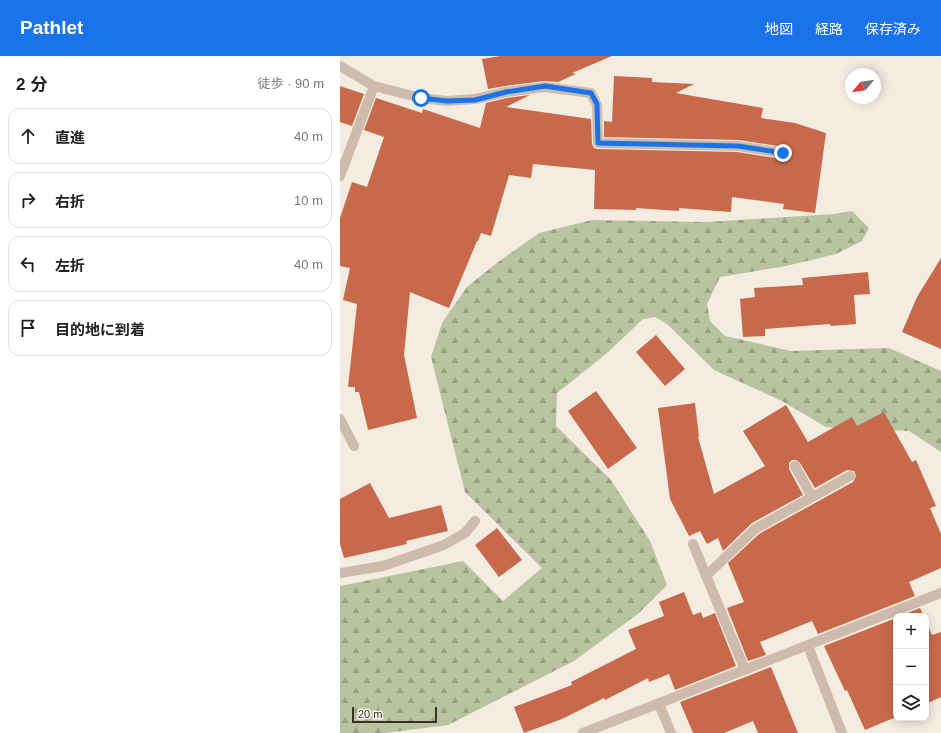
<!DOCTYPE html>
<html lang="ja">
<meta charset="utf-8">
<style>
body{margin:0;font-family:Arial,"Noto Sans JP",sans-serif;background:#f2f2f2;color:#222}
.controls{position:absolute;right:12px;bottom:12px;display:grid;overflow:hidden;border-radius:8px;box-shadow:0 2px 10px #0003}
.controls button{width:36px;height:36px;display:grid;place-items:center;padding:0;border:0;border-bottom:1px solid #e0e0e0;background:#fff;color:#222;font:20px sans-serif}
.compass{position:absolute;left:505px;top:12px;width:36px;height:36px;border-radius:50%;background:#fff;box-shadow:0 2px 10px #0003;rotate:241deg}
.scale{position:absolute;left:12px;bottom:10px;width:85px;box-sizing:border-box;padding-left:4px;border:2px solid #3b302b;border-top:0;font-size:11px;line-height:14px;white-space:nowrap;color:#3b302b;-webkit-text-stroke:3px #fbf5ee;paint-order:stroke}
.stop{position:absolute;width:12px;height:12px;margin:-9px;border:3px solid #1a73e8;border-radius:50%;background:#fff}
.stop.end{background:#1a73e8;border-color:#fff;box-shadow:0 1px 4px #0008}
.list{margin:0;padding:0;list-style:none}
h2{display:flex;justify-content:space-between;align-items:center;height:52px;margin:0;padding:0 16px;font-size:17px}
h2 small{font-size:13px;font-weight:400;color:#767676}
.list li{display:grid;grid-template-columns:26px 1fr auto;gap:12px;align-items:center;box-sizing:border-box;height:56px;margin:0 8px 8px;padding:0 8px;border:1px solid #e0e0e0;border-radius:12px}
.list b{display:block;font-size:15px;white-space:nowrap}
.list em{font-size:13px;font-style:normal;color:#767676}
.icon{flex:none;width:22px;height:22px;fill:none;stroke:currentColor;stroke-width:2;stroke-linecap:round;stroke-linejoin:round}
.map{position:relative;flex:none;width:601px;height:677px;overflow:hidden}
header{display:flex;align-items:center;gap:24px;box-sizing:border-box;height:56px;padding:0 20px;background:#1a73e8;color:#fff}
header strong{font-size:19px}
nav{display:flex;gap:22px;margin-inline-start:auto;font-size:14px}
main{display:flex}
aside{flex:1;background:#fff}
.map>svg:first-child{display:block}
</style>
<header>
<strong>Pathlet</strong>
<nav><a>地図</a><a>経路</a><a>保存済み</a></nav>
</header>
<main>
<aside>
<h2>2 分<small>徒歩 · 90 m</small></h2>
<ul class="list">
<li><svg class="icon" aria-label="ahead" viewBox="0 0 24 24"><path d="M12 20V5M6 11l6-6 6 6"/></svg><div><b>直進</b></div><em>40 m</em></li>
<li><svg class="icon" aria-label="right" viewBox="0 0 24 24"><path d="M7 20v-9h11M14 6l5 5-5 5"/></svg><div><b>右折</b></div><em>10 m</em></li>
<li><svg class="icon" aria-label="left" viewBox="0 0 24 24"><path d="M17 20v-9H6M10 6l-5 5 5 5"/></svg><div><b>左折</b></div><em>40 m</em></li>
<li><svg class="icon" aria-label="arrive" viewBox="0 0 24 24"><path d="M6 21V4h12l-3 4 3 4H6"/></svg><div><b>目的地に到着</b></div></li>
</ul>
</aside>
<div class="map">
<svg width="601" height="677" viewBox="0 0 601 677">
<defs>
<pattern id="forest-firs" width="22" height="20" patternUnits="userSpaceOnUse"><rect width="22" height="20" fill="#b8c4a0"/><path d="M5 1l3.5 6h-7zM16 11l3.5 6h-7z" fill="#97a083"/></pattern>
</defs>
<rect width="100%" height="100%" fill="#f4ebe1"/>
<!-- forest -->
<path fill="url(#forest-firs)" d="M 512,155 L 529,172 L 522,185 L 496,198 L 446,210 L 380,221 L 367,248 L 370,265 L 385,280 L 451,295 L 549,292 L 601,315 L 601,396 L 569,375 L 486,371 L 442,345 L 374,314 L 327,268 L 315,261 L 303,263 L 266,298 L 217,337 L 216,370 L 271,424 L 310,485 L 327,529 L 299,557 L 234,605 L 108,669 L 45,677 L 0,677 L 0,530 L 123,505 L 163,545 L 202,512 L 125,436 L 91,301 L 102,267 L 127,231 L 158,206 L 199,177 L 252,164 L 366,166 L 494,158 Z"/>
<!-- building -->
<g fill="#c8694b">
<path d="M 161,0 L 272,0 L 232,17 L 236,18 L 218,26 L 204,25 L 165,30 L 148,33 L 142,3 Z"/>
<path d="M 274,20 L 312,22 L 312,26 L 354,28 L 336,37 L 423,52 L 421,62 L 455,67 L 486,77 L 475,157 L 443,153 L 444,148 L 392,141 L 391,156 L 339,152 L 339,155 L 296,152 L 296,154 L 254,153 L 255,114 L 193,108 L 191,122 L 169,119 L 151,180 L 141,177 L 138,185 L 137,185 L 109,252 L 70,236 L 64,299 L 77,362 L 28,374 L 19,336 L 15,336 L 15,331 L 8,331 L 17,248 L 3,244 L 10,212 L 0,210 L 0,162 L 12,126 L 27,131 L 44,81 L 24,74 L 36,42 L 82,57 L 83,53 L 140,72 L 146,47 L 167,42 L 190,39 L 166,51 L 251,63 L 252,88 L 254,92 L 257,93 L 397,96 L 442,103 L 448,101 L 449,95 L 444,91 L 399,84 L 264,81 L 264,65 L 272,66 Z"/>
<path d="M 0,30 L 24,38 L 12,70 L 0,66 Z"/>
<path d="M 601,202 L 601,293 L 562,276 L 577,241 Z"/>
<path d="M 528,216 L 530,238 L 514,239 L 516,268 L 491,270 L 490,268 L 425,273 L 425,280 L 403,281 L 400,243 L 415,241 L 414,232 L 463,229 L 462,222 Z"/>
<path d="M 316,279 L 345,313 L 325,330 L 296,296 Z"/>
<path d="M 256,335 L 297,392 L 268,413 L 228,355 Z"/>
<path d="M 355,347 L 359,381 L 358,381 L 374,438 L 425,410 L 403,375 L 446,349 L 468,386 L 512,361 L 517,370 L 544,356 L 572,406 L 576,404 L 596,450 L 590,452 L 601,478 L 601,512 L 569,526 L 575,540 L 478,578 L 472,565 L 420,586 L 426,599 L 408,605 L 387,552 L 404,546 L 388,507 L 419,478 L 513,426 L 516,420 L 514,415 L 507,414 L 475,432 L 460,407 L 456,404 L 452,404 L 449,407 L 449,413 L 463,439 L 412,467 L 383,495 L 378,482 L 367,488 L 360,475 L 349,480 L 330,443 L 318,352 Z"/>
<path d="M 30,427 L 49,462 L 101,449 L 108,475 L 66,485 L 67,488 L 4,502 L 0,488 L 0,443 Z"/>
<path d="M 157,472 L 182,504 L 159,521 L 135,489 Z"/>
<path d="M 344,536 L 353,559 L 361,556 L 363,562 L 375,557 L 396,610 L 335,634 L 329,618 L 309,626 L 308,622 L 265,644 L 264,642 L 222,663 L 184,677 L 174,651 L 232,629 L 231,626 L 296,593 L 288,574 L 324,560 L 319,546 Z"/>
<path d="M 580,552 L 584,560 L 560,560 Z"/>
<path d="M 556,562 L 556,661 L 525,674 L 507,634 L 505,635 L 484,590 Z"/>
<path d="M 586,566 L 592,579 L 601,576 L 601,641 L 586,648 Z"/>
<path d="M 431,611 L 458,677 L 418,677 L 413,665 L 384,677 L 353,677 L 340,646 Z"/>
</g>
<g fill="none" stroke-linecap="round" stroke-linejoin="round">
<!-- service -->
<g stroke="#cdbbac" stroke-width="10">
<path d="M 0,120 L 34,30"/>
<path d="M 0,363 L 14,390"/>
<path d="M 0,517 L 43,510 L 104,489 L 125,477 L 135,465"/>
</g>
<!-- minor -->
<g stroke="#cdbbac" stroke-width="10">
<path d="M 0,10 L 34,30 L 81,42 L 107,45 L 135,43 L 166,36 L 205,31 L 251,37 L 257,49 L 258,87 L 398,90 L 443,97"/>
<path d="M 455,410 L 472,441"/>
<path d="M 353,488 L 405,614"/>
<path d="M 366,520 L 415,473 L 510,420"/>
<path d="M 468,590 L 502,677"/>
<path d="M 319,648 L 331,677"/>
<path d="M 243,677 L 601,537"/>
</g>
</g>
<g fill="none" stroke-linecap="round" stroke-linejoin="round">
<!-- route -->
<path stroke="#1a73e8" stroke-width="5" d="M 81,42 L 107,45 L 135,44 L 166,36 L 205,30 L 251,37 L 257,48 L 258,87 L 398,90 L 443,97"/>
</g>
</svg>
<div class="controls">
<button>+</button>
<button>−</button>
<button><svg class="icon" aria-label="layers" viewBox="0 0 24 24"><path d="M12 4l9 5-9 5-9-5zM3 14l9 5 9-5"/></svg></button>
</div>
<svg class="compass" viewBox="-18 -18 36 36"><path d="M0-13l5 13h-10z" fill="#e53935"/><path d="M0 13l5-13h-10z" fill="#767676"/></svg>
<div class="scale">20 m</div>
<div class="stop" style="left:81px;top:42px"></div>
<div class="stop end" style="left:443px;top:97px"></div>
</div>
</main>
